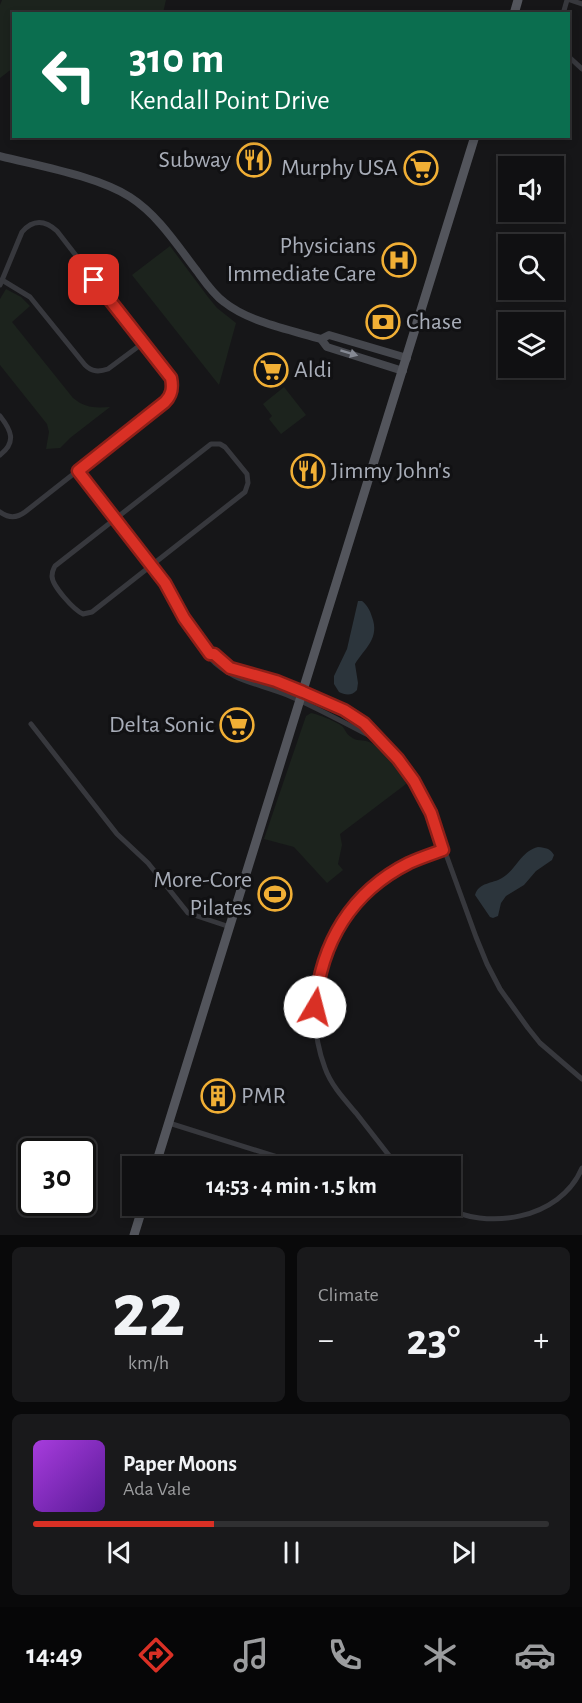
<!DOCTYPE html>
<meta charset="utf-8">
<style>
body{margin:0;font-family:"Alegreya Sans",sans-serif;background:#19191b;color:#f1f3f6;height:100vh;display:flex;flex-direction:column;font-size:22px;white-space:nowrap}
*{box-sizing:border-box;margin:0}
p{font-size:20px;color:#9c9d9f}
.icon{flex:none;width:33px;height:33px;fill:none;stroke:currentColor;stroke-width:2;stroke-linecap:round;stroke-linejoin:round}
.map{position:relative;height:1235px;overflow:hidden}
.side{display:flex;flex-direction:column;gap:12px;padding:12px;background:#09090a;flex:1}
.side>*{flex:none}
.top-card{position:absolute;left:12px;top:12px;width:558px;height:126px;border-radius:0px;box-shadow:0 3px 9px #0003,0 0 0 2px #303032;background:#0b6e4f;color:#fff;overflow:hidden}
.buttons{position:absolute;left:498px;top:156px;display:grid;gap:12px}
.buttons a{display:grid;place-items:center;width:66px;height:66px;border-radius:0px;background:#101012;box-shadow:0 3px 9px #0003,0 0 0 2px #303032;font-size:30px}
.speed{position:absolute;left:18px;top:1138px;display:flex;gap:12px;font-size:30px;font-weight:700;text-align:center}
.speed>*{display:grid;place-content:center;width:78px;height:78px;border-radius:50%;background:#101012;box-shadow:0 3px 9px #0003,0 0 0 2px #303032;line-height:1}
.speed .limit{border:3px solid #111;border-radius:9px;background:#fff;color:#111}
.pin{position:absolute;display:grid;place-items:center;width:51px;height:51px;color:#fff;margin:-26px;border-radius:12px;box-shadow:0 3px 9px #0006}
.me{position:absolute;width:66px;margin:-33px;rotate:8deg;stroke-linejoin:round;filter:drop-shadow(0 0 4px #0008)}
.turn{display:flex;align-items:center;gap:21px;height:126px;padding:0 18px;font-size:27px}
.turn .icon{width:78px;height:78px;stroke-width:2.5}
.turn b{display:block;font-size:42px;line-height:51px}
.big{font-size:45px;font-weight:600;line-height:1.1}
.side .tile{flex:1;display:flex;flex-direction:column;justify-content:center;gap:9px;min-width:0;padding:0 21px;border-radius:9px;background:#19191b}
.side .dial{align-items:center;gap:0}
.dial b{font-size:78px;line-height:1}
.song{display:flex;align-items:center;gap:18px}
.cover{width:72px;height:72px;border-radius:9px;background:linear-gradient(135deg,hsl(280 70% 55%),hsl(270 70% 35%))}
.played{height:6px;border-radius:3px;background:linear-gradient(90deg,#d93025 35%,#303032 35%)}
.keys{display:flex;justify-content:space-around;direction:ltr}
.heat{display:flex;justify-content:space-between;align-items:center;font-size:33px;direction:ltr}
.side .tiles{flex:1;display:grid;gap:12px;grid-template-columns:1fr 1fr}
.tile:last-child{grid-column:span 2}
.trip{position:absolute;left:122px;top:1156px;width:339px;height:60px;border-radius:0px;background:#101012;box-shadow:0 3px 9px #0003,0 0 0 2px #303032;font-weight:600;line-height:60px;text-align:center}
.dock{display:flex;height:96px;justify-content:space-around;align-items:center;background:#060607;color:#9c9d9f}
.dock .icon{width:42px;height:42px}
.dock .selected{color:#d93025}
.dock b{font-size:27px;color:#f1f3f6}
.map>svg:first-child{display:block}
.green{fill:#1c231d}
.water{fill:#2c353c}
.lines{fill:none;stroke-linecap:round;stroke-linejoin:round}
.street{stroke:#37383d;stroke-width:5}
.secondary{stroke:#45474d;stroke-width:8}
.primary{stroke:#53555c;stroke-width:9}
.oneway{fill:#858993}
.route-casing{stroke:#8d1f18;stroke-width:15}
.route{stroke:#d93025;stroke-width:10}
.labels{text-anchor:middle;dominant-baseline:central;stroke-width:6;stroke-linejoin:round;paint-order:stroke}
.poi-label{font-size:24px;fill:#a8adb8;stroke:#111113;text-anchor:end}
</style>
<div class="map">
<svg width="582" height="1235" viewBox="0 0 582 1235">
<rect width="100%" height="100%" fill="#161618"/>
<g class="green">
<path d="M2,0H166L163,13L14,14L13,68L0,78V5Z"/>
<path d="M170,246L208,297L217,308L236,323L219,385L132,275Z"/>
<path d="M6,289L21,297L30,306L12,322L73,398C85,408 95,408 110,407L70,438L60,448L46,449L49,432L47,424L0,365V299Z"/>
<path d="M284,387L306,415L281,434L269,419L272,416L263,404Z"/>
<path d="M311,713C318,714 337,722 342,726C345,729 346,734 351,737C357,742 363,739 369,742C381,747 404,771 406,784L340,834L342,845L338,864L343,870L327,883L294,847L264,839L306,716Z"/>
</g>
<g class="water">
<path d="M358,601H362C367,605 370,610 372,617C380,638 365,648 355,664L358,683L357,690C352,696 345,695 339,692L334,684V676L347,649Z"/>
<path d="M538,847C546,848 550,848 554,855L552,860L536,871L524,885L506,896L501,903L498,916L493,918L490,917L475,895C479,882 492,884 502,878C516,870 521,851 538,847Z"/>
</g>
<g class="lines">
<g class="street">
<path d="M570,0L582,4"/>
<path d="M563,14L567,0"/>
<path d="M568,56L582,69"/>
<path d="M2,280L30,297L85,365C92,372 99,372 108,369L143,343"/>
<path d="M0,285L22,232C33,219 45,220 57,231L167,373C174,383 173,393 165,402L25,512C17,518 8,518 0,512"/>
<path d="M0,416C11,430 17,442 0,455"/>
<path d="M211,444H220L225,447L247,474L248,483L245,492L92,612L83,614C74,610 52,586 52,576C52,571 53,570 55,566Z"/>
<path d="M78,471L165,583L184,618L210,654L209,657C232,682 258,683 287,695C318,708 348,725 378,740"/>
<path d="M210,654H214L230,668L276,681L344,709L364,722L398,759L414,781L431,813L476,937L487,964L500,989L528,1028L540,1043L582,1079"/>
<path d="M31,724L117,834L148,863L188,913L230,927"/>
<path d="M169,1123L290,1161"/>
<path d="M398,1167C384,1149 370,1131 356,1113C344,1099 331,1085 325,1068C299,999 326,919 385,877C403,864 424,858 443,850"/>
<path d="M442,1206C486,1231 560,1220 582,1168"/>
</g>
<g class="secondary">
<path d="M0,156C39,166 97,176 130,197C158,215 177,245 197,271C205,282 213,294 224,302C249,322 290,330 321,339L327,347L403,371"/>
<path d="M321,339L329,335L407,358"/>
</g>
<g class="primary">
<path d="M514,14L518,0"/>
<path d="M155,1167L475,136"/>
<path d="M134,1235L143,1206"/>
</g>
</g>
<defs><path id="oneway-solid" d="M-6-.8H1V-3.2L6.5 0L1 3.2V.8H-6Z" transform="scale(1.5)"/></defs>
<use class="oneway" href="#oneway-solid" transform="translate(349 353) rotate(17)"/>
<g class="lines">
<g class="route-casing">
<path id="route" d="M94,280L171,378C173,388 172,395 165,402L78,471L165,583L184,618L210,654H214L230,668L276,681L303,692L344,710L364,723L398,759L414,781L431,813L443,850C432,854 420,858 409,863C351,892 321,943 315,1007"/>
</g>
<use href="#route" class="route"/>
</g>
<defs>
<g id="restaurant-ring" transform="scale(1.725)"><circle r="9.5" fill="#111113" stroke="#f1af35" stroke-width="1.5"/><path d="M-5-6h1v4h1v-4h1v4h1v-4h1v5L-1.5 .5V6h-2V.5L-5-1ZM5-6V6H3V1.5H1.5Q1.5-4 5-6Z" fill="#f1af35"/></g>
<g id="supermarket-ring" transform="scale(1.725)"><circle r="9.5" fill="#111113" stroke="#f1af35" stroke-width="1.5"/><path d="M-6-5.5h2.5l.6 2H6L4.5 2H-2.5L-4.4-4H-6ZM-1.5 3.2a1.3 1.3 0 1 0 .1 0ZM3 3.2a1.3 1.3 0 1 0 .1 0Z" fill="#f1af35"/></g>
<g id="hospital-ring" transform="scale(1.725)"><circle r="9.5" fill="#111113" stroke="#f1af35" stroke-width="1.5"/><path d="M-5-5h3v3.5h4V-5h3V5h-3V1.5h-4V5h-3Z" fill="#f1af35"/></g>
<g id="bank-ring" transform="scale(1.725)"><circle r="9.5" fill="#111113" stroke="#f1af35" stroke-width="1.5"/><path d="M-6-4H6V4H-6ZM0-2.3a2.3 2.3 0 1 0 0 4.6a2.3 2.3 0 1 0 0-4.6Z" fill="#f1af35"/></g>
<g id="stadium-ring" transform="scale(1.725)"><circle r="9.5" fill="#111113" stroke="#f1af35" stroke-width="1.5"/><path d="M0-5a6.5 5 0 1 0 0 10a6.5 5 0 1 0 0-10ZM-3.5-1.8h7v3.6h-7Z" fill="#f1af35"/></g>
<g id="building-ring" transform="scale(1.725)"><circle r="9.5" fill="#111113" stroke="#f1af35" stroke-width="1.5"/><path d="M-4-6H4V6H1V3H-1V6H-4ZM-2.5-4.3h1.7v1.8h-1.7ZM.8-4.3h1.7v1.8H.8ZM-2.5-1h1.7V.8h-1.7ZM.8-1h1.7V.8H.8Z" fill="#f1af35"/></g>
</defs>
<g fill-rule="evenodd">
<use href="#restaurant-ring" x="254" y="160"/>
<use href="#supermarket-ring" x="421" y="168"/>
<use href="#hospital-ring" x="399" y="260"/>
<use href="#bank-ring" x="383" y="322"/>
<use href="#supermarket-ring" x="271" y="370"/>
<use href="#restaurant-ring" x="308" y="471"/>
<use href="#supermarket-ring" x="237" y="725"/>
<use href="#stadium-ring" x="275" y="894"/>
<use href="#building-ring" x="218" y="1096"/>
</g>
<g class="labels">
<g class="poi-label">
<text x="231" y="160">Subway</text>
<text x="398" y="168">Murphy USA</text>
<text x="376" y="246">Physicians<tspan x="376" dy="28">Immediate Care</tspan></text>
<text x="406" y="322" text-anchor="start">Chase</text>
<text x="294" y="370" text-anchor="start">Aldi</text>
<text x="331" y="471" text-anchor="start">Jimmy John's</text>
<text x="214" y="725">Delta Sonic</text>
<text x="252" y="880">More-Core<tspan x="252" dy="28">Pilates</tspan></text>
<text x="241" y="1096" text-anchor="start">PMR</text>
</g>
</g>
</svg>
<div class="buttons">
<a><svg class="icon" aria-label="sound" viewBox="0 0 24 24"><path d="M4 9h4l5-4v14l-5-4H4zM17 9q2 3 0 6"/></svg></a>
<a><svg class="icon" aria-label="search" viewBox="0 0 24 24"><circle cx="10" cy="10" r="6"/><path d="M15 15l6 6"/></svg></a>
<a><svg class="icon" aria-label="layers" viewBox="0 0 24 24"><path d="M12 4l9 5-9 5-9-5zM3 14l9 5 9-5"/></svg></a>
</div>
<div class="speed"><div class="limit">30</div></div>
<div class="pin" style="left:94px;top:280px;background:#d93025"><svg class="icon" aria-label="arrive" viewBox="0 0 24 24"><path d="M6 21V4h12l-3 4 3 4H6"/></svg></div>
<svg class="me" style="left:315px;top:1007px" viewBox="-20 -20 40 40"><circle r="19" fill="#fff"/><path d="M0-13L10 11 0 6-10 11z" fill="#d93025"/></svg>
<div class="trip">14:53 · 4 min · 1.5 km</div>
<div class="top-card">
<div class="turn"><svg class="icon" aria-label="left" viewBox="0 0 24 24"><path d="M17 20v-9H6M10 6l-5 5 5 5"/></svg><div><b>310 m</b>Kendall Point Drive</div></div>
</div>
</div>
<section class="side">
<div class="tiles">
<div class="tile dial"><b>22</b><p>km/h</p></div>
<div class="tile"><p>Climate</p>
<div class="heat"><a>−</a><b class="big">23°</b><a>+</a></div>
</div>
<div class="tile">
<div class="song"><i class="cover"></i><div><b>Paper Moons</b><p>Ada Vale</p></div></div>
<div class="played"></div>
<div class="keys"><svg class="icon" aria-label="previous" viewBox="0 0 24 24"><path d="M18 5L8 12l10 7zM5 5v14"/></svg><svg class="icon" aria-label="pause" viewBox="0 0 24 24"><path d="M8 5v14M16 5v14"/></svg><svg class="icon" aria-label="next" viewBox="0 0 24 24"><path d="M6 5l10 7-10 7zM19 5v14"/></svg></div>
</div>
</div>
</section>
<nav class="dock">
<b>14:49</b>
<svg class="icon selected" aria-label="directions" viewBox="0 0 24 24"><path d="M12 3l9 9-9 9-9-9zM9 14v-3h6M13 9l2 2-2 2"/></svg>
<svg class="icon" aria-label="music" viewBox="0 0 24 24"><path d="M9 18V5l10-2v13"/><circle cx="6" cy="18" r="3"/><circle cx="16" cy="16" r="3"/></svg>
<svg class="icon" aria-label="phone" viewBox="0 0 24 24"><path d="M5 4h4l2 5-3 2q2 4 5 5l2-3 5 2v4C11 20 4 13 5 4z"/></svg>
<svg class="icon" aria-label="climate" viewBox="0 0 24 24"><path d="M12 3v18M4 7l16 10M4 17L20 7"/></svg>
<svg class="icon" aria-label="car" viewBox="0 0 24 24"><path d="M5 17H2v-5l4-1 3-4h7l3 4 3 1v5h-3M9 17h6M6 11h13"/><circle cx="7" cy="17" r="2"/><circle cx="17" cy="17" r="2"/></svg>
</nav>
